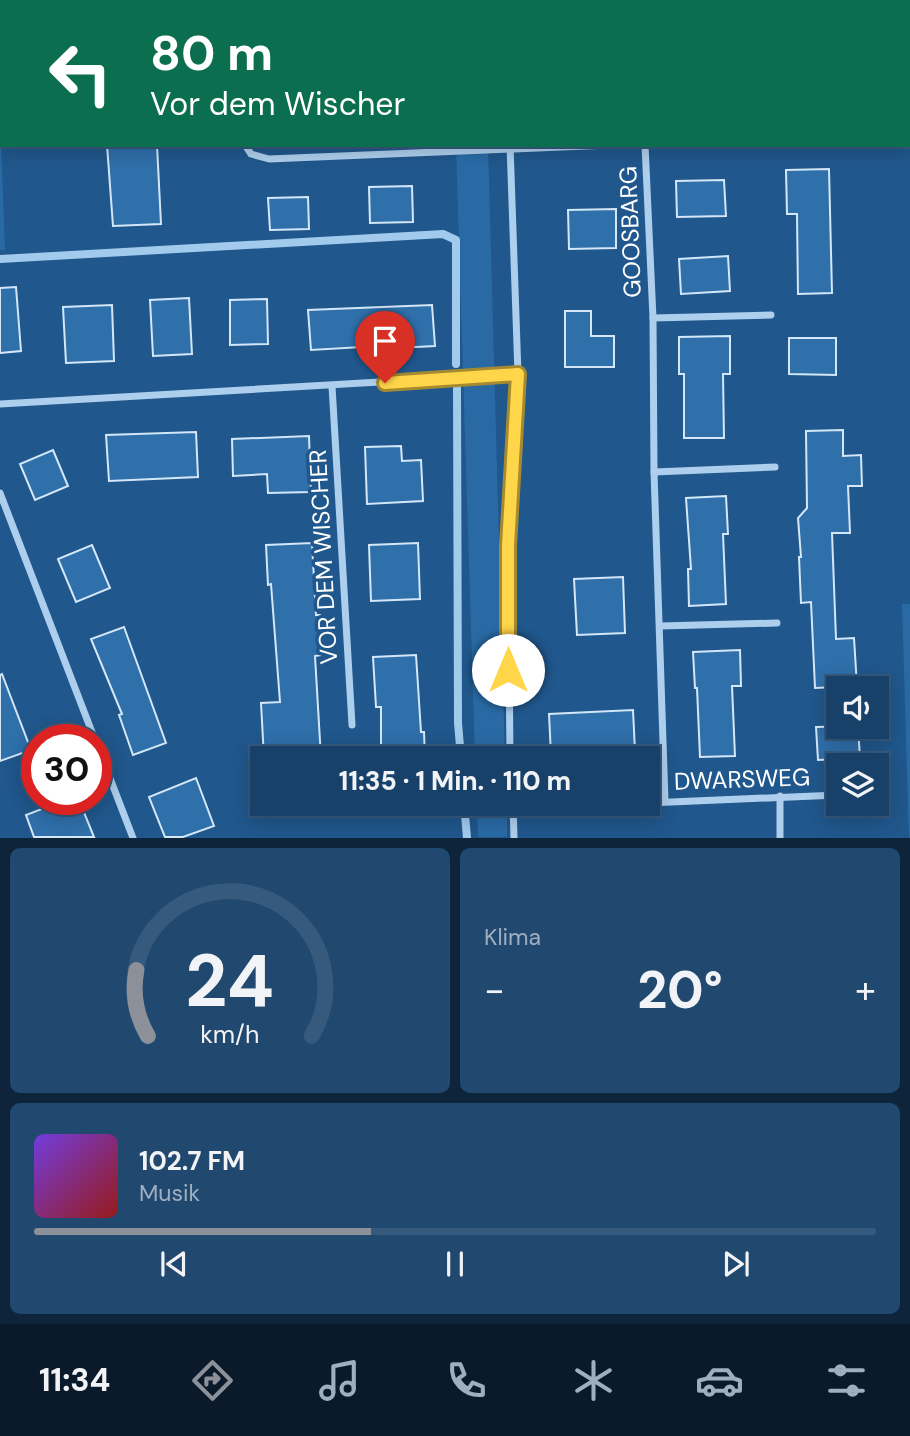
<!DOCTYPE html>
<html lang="de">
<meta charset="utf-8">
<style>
body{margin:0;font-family:"DM Sans",sans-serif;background:#21486f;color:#f1f3f6;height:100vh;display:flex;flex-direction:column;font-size:26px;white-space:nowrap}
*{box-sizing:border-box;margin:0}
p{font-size:23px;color:#9fafc0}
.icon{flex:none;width:38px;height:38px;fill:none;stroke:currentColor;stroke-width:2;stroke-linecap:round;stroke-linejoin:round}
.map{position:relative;height:838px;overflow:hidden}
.panel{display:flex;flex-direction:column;gap:10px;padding:10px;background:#0d243a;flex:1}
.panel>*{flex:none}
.banner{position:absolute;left:0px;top:0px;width:910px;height:147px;box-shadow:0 4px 18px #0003,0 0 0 2px #365a7d;background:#0b6e4f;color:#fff;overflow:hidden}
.buttons{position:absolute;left:826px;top:676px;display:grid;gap:14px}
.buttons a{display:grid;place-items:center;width:63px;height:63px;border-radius:0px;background:#184169;box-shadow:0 4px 18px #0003,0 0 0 2px #365a7d;font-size:35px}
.speed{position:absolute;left:21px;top:724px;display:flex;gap:14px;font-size:35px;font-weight:700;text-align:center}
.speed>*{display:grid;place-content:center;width:91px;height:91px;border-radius:50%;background:#184169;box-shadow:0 4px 18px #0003,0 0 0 2px #365a7d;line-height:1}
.speed .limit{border:10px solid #d22;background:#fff;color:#111}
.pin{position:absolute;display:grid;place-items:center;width:60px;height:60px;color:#fff;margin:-72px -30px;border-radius:50% 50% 50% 0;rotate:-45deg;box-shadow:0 0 7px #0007}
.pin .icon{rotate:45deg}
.me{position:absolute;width:77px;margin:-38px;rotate:0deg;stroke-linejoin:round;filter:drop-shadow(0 0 5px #0008)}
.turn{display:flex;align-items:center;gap:24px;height:147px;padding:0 35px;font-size:32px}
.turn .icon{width:91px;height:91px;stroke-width:2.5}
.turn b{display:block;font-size:49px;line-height:60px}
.big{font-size:52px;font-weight:800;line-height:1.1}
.panel .card{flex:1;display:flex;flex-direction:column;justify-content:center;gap:10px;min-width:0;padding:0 24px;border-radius:10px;background:#21486f}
.panel .dial{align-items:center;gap:0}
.dial svg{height:182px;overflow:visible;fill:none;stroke:#365a7d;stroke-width:7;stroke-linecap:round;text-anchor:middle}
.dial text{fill:#f1f3f6;stroke:none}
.song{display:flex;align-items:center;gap:21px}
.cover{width:84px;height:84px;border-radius:10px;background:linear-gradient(135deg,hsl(260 70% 55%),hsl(0 70% 35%))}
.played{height:7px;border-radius:4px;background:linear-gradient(90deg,#8c9099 40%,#365a7d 40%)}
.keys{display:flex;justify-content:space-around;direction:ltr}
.heat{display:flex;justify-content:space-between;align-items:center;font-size:38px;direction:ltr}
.panel .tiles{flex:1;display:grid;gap:10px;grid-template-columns:1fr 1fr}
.card:last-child{grid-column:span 2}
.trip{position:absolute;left:250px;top:746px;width:410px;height:70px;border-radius:0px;background:#184169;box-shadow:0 4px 18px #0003,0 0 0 2px #365a7d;font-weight:800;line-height:70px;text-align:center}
.tabs{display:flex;height:112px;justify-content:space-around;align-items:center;background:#0a1a2a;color:#9fafc0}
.tabs .icon{width:49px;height:49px}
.tabs .on{color:#8c9099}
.tabs b{font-size:32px;color:#f1f3f6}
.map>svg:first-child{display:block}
.green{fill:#296aa5}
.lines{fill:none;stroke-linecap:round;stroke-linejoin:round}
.stream{stroke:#a1caed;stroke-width:8}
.building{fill:#2f6faa;stroke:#d3e7f9;stroke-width:2}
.street{stroke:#adceec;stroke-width:7}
.route-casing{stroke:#a68a30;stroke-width:18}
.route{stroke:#ffd54a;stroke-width:12}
.labels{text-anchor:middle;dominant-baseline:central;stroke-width:7;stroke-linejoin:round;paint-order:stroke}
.street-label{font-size:24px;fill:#fff;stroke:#20578c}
</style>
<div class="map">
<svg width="910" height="838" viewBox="0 0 910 838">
<rect width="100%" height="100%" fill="#20578c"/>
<g class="green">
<path d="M0,117L5,250H0Z"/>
<path d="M456,145H488L505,758H475Z"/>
<path d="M902,604H910V838L909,837Z"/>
<path d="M477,803H507V837H478Z"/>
</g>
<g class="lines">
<g class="stream">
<path d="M0,259L443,234L456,240V364"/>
<path d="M457,387L458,723L461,758"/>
<path d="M464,803L467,838"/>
</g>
</g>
<g class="building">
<path d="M107,145H157L161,224L113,226Z"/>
<path d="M829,169L832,293L798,294L797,214H787L786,170Z"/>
<path d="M724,180L726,216L677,217L676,181Z"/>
<path d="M412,186L413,222L370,223L369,187Z"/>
<path d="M308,197L309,229L270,230L268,198Z"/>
<path d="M616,209V248L569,249L568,210Z"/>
<path d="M728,256L730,291L681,294L679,259Z"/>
<path d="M16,287L21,351L0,353V288Z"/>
<path d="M189,298L192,354L153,356L150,300Z"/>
<path d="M267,299L268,344L230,345V300Z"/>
<path d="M112,305L114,361L66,363L63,307Z"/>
<path d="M432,305L435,346L396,348V345L311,350L308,310Z"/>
<path d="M565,311H591V336H614V367H565Z"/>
<path d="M730,336V374H723L724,438H684V374H679V337Z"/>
<path d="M789,338H836V375L789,374Z"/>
<path d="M843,430V456L861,455L862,486H848L850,533H832L836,639L854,638L857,686L815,688L811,602L801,603L799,557H801L798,518L807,508L806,431Z"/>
<path d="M196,432L198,477L109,481L106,435Z"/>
<path d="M309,436L311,492L268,493L267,474L233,476L232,439Z"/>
<path d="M401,446L402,461L421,460L423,501L367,504L365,447Z"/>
<path d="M53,450L68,486L35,500L20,464Z"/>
<path d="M726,496L728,534H723L726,604L689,606L688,569H691L686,498Z"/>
<path d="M312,543L316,615H320L322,655L315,656L321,758H264L261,703L280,702L271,584L268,585L266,545Z"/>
<path d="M418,543L420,599L371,601L369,545Z"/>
<path d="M92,545L110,588L76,602L58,559Z"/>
<path d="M623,577L625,633L577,635L574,579Z"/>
<path d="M124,627L166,743L133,755L119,715L122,714L91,639Z"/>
<path d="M740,650L741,686H732L735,756L700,757L697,688H695L693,652Z"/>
<path d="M416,655L421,732H424L425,758H381V707H376L373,657Z"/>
<path d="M2,674L31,750L0,761V675Z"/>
<path d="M633,710L635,751L551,755L549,714Z"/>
<path d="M858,726L860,758L818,760L816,727Z"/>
<path d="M196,778L214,826L183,837H165L149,797Z"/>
<path d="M65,800H79L94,837H34L26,815Z"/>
</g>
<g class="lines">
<g class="street">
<path d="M233,0V2"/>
<path d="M505,0V2"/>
<path d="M745,0L746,2"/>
<path d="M908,131H910"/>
<path d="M245,145L251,154L269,159L610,145"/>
<path d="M645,145L653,318L654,472L665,801"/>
<path d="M653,318L771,315"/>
<path d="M332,386L352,725"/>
<path d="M0,404L518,374"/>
<path d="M654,472L775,467"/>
<path d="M0,493L95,740"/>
<path d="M660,626L777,623"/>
<path d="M96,742L133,838"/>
<path d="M510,758L508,546L518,374L510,145"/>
<path d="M780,796V838"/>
<path d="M513,803L514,838"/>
<path d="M648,803L838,795"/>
<path d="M513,812L637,803"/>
</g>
</g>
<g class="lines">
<g class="route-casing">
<path id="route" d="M385,383L518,374L508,546V670"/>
</g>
<use href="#route" class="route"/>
</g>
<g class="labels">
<g class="street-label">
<text transform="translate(630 232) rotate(-92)">GOOSBARG</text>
<text transform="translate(323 557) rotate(-93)">VOR DEM WISCHER</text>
<text transform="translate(742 779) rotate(-2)">DWARSWEG</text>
</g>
</g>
</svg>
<div class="buttons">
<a><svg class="icon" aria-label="sound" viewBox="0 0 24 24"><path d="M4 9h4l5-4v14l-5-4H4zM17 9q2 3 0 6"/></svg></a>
<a><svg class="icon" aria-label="layers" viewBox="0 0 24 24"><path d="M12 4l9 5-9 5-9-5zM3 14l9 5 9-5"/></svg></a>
</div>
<div class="speed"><div class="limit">30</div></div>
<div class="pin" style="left:385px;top:383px;background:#d93025"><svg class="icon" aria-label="arrive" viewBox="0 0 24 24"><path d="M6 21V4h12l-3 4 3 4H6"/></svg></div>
<svg class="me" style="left:508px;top:670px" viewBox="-20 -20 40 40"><circle r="19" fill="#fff"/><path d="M0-13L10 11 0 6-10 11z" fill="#ffd54a"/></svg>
<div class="trip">11:35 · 1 Min. · 110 m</div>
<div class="banner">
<div class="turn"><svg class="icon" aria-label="left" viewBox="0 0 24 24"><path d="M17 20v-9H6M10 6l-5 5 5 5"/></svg><div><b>80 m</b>Vor dem Wischer</div></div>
</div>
</div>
<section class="panel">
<div class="tiles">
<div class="card dial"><svg viewBox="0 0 100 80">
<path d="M14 69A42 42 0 1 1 86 69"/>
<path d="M14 69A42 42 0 0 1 9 40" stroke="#8c9099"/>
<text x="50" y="56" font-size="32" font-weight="700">24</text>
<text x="50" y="72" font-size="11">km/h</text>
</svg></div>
<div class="card"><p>Klima</p>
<div class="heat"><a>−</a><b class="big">20°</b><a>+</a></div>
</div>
<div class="card">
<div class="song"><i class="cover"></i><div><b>102.7 FM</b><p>Musik</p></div></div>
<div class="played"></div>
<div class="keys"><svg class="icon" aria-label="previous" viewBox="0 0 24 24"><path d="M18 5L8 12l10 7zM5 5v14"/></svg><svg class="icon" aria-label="pause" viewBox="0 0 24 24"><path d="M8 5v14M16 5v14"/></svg><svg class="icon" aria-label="next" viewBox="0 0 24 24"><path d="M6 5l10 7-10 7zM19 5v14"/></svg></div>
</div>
</div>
</section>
<nav class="tabs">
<b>11:34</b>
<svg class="icon on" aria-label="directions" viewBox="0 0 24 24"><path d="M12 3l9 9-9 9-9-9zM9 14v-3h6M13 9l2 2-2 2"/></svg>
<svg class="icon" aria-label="music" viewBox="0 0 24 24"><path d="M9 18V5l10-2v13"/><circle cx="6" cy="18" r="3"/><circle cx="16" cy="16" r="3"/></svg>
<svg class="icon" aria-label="phone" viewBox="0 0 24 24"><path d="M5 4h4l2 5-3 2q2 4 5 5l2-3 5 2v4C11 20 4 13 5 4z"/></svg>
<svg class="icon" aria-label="climate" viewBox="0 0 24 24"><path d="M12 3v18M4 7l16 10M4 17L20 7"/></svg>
<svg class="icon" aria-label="car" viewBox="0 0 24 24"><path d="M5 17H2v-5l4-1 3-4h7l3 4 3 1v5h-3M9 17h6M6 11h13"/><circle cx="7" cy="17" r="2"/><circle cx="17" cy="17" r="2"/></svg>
<svg class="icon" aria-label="filters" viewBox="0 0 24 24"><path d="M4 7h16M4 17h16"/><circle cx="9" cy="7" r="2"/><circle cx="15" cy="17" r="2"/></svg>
</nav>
